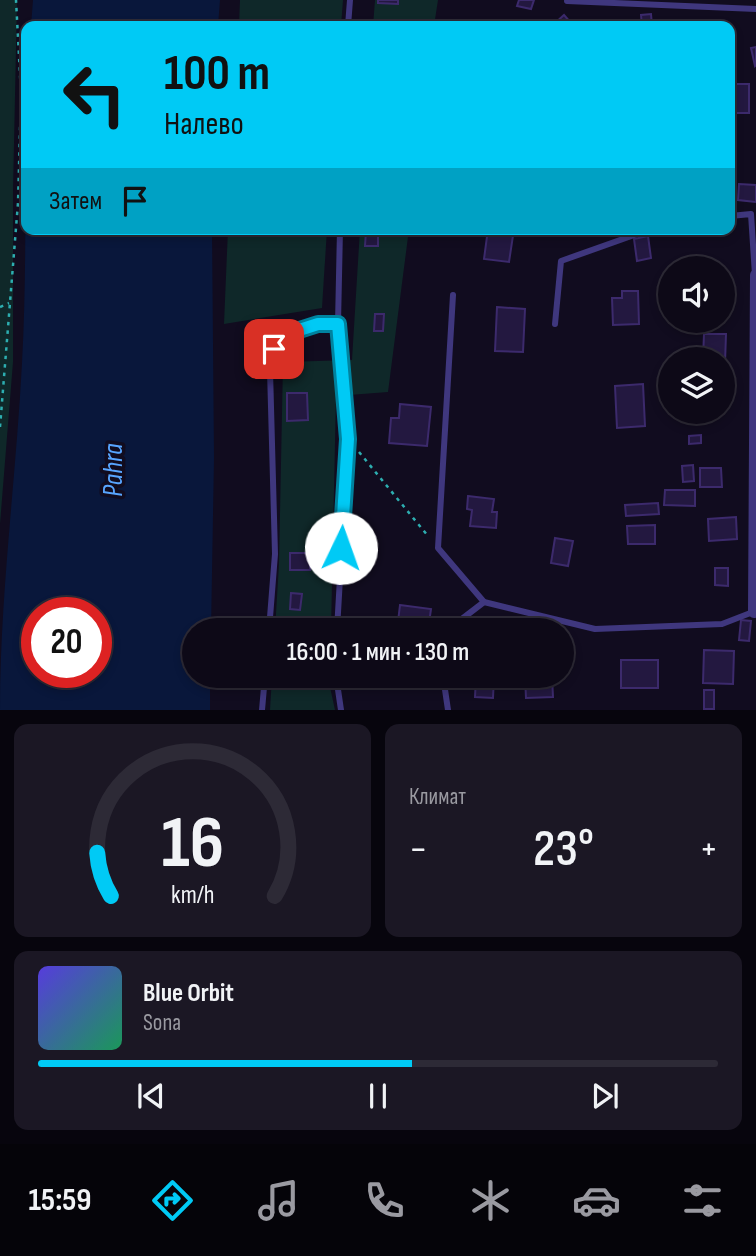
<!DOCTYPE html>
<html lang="ru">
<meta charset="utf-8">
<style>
body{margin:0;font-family:"Sofia Sans Condensed",sans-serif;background:#1b1724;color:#f1f3f6;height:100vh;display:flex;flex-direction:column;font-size:26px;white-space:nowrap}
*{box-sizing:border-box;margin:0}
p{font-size:23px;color:#9a9aa1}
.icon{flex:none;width:38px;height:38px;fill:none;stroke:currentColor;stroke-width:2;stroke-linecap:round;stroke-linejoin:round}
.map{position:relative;height:710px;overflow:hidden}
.side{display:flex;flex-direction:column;gap:14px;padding:14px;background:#07050d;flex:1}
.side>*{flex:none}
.top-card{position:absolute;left:21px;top:21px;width:714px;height:214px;border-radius:14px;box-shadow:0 4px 10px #0003,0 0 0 2px #2d2a36;background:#00caf5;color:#111;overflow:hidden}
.buttons{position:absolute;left:658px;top:256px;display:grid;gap:14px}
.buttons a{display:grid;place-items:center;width:77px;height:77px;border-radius:50%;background:#0d0917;box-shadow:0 4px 10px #0003,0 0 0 2px #2d2a36;font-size:35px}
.speed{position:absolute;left:21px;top:597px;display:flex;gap:14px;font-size:35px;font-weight:700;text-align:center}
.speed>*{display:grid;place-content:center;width:91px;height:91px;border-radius:50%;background:#0d0917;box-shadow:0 4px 10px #0003,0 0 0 2px #2d2a36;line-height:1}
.speed .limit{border:10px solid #d22;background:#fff;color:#111}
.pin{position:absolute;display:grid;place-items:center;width:60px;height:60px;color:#fff;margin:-30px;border-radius:14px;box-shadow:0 4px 10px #0006}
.me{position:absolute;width:77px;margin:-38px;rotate:3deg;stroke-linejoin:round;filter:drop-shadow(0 0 5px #0008)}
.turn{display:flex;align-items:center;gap:24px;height:147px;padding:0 28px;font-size:32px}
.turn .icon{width:91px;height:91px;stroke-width:2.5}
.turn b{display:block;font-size:49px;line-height:60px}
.then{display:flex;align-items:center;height:66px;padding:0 28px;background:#0003;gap:14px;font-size:26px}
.big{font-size:52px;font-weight:600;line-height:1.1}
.side .widget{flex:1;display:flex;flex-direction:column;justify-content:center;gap:10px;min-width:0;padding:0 24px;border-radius:14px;background:#1b1724}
.side .dial{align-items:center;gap:0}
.dial svg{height:182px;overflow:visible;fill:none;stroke:#2d2a36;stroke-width:7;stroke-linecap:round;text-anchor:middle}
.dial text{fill:#f1f3f6;stroke:none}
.song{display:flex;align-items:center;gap:21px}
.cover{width:84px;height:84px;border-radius:10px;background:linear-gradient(135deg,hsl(250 70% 55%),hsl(150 70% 35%))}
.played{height:7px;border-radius:4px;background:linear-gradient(90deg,#00caf5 55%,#2d2a36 55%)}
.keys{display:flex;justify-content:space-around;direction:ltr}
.heat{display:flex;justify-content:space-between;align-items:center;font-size:38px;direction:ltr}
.side .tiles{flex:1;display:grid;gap:14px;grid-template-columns:1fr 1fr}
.widget:last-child{grid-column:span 2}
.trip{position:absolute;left:182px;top:618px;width:392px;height:70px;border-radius:35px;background:#0d0917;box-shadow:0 4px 10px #0003,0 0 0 2px #2d2a36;font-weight:600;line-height:70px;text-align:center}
.menu{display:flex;height:112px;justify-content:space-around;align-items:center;background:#050409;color:#9a9aa1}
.menu .icon{width:49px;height:49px}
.menu .on{color:#00caf5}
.menu b{font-size:32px;color:#f1f3f6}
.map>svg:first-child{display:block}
.green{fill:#0f2829}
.water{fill:#09173b;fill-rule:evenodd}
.building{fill:#231840;stroke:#3c2a6c;stroke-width:2}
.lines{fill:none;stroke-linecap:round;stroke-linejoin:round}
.path{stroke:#2daeb0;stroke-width:2.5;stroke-dasharray:3.5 5;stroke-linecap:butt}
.service{stroke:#3f377e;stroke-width:6}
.minor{stroke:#3f377e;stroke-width:12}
.route-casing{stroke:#00839f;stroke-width:18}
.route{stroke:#00caf5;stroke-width:12}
.labels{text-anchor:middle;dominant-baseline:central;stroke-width:7;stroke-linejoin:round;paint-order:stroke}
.water-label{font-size:28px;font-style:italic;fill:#58a5ff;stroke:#110c1f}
</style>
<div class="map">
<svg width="756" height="710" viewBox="0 0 756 710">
<rect width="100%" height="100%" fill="#110c1f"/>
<g class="green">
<path d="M0,0H17L13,191V362L0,524Z"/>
<path d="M240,0H343L341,26H239Z"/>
<path d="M375,0H438L434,26H373Z"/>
<path d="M228,229H327L322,308L224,324Z"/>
<path d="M360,229H409L388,392L336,396L331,630H275L279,564L283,362L352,360Z"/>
<path d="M272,676H330V687L335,710H270Z"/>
</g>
<g class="water">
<path d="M33,0H220L218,26H31Z"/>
<path d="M26,149V229H212L214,458L211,630H194V676H210V710H0C0,594 16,479 22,363C26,292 25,221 26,149ZM37,612H96V672H37Z"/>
</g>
<g class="building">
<path d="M378,0H398V4L378,3Z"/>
<path d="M519,0H534L531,9L517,6Z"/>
<path d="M651,14L652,26H642L641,15Z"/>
<path d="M564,15L571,23L568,26H556L554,24Z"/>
<path d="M756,47V65L755,66L751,48Z"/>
<rect x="730" y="84" width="19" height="29"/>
<path d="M739,184L756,185V202L738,200Z"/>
<path d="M488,229H514L509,262L484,259Z"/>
<path d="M366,231L378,232V246H365Z"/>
<path d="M648,236L651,258L637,261L634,239Z"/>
<path d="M622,291H638L639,324L613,325L612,298H622Z"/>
<path d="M497,307L525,309L523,352L495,351Z"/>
<path d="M375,314H384L383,331H374Z"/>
<path d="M704,334H726L725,363H723V359H703Z"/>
<path d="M643,384L645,426L617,428L615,386Z"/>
<path d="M287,393H307L308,420L287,421Z"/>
<path d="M400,404L431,407L427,446L389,443L391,418H399Z"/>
<path d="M701,435V443L689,444V436Z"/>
<path d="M693,465L694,481L683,482L682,466Z"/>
<path d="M700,468H721L722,487H700Z"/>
<path d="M665,490H695V506L664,505Z"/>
<path d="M468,496L494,499L492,512H497L496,528L470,526L472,510L467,509Z"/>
<path d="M658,503L659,514L626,516L625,505Z"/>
<path d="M736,517L737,539L709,541L708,519Z"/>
<path d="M655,525V544H628L627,526Z"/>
<path d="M555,538L573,541L568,566L551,563Z"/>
<rect x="290" y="553" width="20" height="17"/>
<path d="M715,568H728V586L715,585Z"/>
<path d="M291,593L302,594L300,610L290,609Z"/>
<path d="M400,605L431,609L428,630H397Z"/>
<path d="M741,620L751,621L749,641L739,640Z"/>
<path d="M704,650L734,651L733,684L703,683Z"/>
<rect x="621" y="660" width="37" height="28"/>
<path d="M525,676H552L553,697L526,698Z"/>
<path d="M476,677H494L493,698L475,697Z"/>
<rect x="704" y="690" width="10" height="19"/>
</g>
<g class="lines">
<g class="path">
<path d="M0,307L9,303"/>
<path d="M0,427L18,203L21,94L16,0"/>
<path d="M359,452L428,536"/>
</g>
<g class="service">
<path d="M567,1L756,9"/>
<path d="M348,26L350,0"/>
<path d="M730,216L751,214L755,275"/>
<path d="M453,295L438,548L484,602"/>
<path d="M555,324L561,261L651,229"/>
<path d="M269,630L275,554L270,370C278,329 300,324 338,324L340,229"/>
<path d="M337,630L348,439L338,324"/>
<path d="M452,630L454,625L484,602L595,629L722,624L753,612"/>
<path d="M336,676L341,710"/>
<path d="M443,676L448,710"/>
<path d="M262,710L265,676"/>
</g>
<path class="minor" d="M754,612L756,275"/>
</g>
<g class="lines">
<g class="route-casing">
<path id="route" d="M274,349L287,334L318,324H338L348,439L341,548"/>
</g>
<use href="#route" class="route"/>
</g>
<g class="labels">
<g class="water-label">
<text transform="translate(113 470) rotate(-90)">Pahra</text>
</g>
</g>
</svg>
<div class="buttons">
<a><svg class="icon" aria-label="sound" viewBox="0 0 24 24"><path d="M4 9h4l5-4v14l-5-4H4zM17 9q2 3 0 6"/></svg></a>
<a><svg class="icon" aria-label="layers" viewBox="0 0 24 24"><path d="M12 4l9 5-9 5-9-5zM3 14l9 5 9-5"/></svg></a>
</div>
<div class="speed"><div class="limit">20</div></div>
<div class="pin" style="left:274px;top:349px;background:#d93025"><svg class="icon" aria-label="arrive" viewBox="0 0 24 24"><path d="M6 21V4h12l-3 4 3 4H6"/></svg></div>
<svg class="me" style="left:341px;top:548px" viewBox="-20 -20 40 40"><circle r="19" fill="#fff"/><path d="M0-13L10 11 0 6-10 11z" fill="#00caf5"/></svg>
<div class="trip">16:00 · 1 мин · 130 m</div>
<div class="top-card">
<div class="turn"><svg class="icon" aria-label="left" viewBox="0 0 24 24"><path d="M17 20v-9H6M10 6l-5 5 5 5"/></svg><div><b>100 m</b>Налево</div></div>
<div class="then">Затем<svg class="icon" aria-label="arrive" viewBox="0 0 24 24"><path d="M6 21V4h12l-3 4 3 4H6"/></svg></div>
</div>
</div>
<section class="side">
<div class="tiles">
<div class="widget dial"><svg viewBox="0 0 100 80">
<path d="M14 69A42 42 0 1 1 86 69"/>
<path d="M14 69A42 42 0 0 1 8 50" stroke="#00caf5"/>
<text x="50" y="56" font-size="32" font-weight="700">16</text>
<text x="50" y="72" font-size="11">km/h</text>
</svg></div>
<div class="widget"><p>Климат</p>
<div class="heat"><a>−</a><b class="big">23°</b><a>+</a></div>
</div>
<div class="widget">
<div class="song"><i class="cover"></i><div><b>Blue Orbit</b><p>Sona</p></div></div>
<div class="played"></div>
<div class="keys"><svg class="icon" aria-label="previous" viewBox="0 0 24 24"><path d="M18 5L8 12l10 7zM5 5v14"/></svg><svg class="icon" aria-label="pause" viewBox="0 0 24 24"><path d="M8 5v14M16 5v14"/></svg><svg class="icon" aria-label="next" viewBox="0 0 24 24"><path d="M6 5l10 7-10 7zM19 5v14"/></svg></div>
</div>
</div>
</section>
<nav class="menu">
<b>15:59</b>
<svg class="icon on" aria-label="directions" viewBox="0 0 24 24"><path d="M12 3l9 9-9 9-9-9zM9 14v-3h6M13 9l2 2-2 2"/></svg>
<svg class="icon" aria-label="music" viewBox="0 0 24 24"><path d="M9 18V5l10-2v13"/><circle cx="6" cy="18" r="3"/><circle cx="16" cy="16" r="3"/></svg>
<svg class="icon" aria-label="phone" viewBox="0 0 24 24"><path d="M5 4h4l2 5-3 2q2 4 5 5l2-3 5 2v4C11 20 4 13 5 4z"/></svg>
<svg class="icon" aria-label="climate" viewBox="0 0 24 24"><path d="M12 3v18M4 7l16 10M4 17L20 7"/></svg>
<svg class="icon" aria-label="car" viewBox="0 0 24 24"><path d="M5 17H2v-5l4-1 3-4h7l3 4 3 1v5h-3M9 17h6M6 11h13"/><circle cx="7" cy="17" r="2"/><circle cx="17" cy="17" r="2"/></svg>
<svg class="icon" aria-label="filters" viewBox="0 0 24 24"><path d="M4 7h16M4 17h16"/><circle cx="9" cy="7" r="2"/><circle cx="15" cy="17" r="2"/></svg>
</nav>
